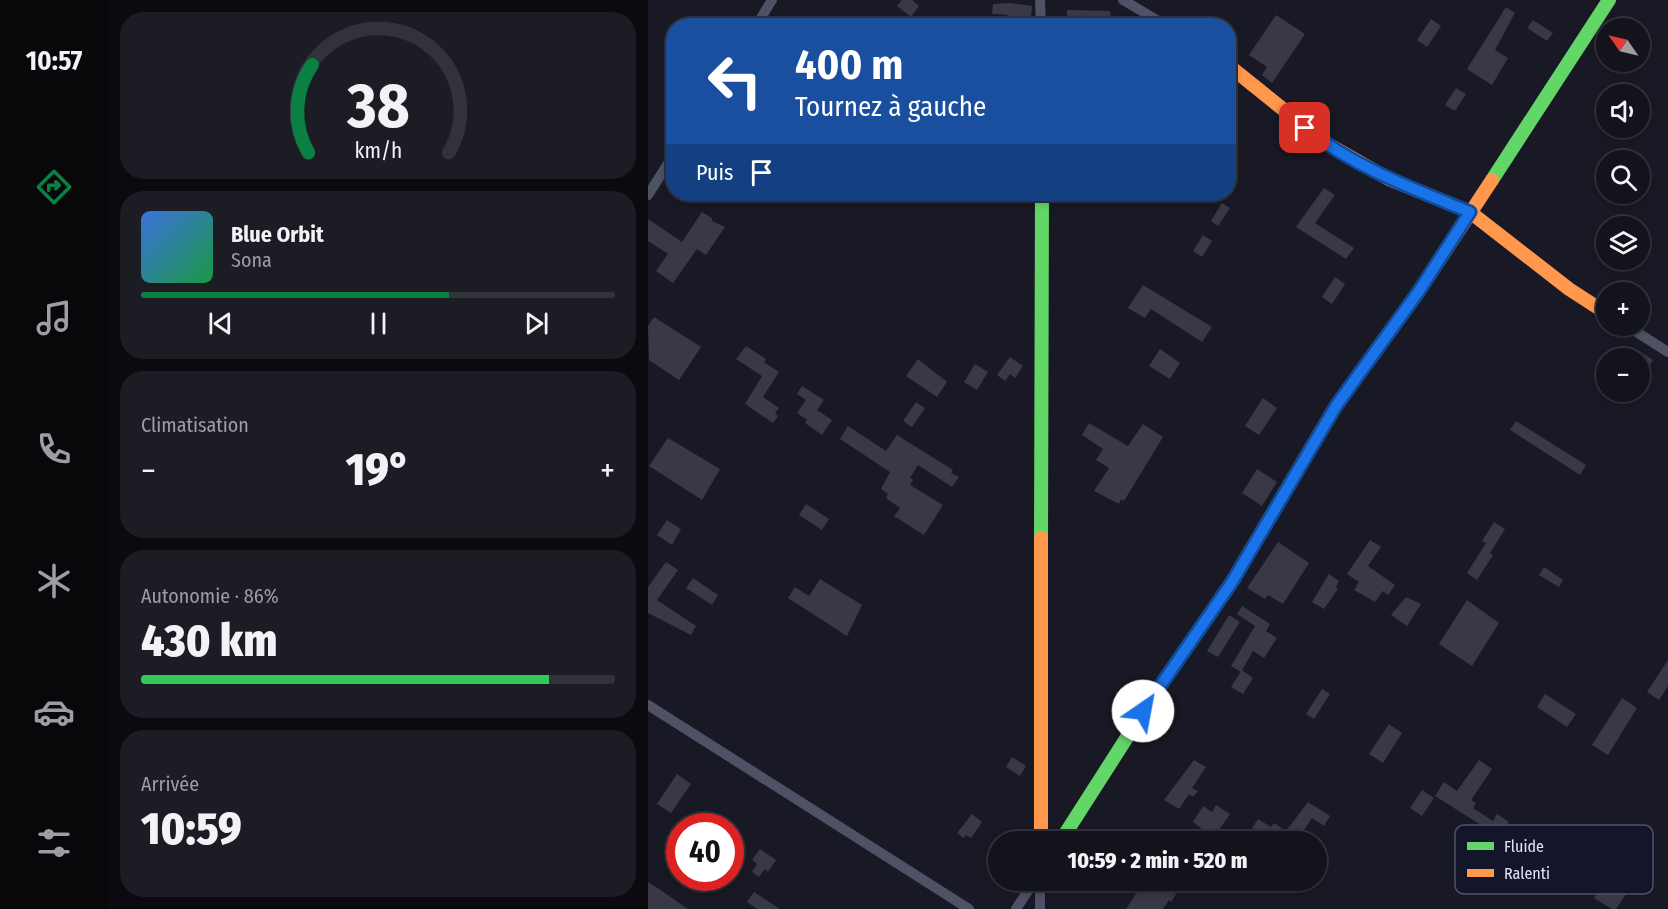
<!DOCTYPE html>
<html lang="fr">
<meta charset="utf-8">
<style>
body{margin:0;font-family:"Fira Sans Condensed",sans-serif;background:#1c1c25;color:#f1f3f6;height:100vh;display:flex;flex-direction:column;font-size:22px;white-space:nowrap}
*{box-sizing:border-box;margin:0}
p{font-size:20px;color:#9d9ea3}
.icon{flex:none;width:33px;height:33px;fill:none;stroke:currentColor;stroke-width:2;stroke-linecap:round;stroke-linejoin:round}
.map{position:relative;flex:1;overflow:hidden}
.details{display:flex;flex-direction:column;gap:12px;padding:12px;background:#0a0a0f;width:540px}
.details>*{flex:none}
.hud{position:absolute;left:18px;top:18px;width:570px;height:183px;border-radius:24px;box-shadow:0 3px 9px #0003,0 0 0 2px #32323b;background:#1a4fa0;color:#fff;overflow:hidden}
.needle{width:39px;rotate:304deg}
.buttons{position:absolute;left:948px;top:18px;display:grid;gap:12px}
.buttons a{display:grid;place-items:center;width:54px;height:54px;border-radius:50%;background:#13131c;box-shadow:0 3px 9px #0003,0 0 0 2px #32323b;font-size:30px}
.speed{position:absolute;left:18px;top:813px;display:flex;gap:12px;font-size:30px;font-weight:700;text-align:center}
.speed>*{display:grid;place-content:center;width:78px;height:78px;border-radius:50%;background:#13131c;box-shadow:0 3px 9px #0003,0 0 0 2px #32323b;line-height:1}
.speed .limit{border:9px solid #d22;background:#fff;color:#111}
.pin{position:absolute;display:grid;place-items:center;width:51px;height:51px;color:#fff;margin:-26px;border-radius:12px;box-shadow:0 3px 9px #0006}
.me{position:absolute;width:66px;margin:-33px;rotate:33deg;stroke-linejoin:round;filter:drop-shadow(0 0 4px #0008)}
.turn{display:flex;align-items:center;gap:21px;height:126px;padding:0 30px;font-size:27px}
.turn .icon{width:78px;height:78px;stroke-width:2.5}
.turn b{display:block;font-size:42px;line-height:51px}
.then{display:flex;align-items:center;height:57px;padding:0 30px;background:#0003;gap:12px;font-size:22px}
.big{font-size:45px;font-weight:800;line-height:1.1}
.details .tile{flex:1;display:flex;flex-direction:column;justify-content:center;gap:9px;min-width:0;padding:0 21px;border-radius:24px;background:#1c1c25}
.details .dial{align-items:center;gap:0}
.dial svg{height:156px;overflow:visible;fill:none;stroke:#32323b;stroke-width:7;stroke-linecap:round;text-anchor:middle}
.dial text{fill:#f1f3f6;stroke:none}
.song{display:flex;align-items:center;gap:18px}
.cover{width:72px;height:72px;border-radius:9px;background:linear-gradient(135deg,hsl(220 70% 55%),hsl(140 70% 35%))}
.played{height:6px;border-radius:3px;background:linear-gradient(90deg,#0b8043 65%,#32323b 65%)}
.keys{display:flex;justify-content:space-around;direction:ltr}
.heat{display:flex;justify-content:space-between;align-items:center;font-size:33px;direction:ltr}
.charge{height:9px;border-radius:4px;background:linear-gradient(90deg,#34c759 86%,#32323b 0)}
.trip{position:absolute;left:340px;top:831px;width:339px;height:60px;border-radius:30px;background:#13131c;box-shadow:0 3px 9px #0003,0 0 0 2px #32323b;font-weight:800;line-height:60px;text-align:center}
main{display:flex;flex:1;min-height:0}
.menu{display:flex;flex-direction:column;width:108px;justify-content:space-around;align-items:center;background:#08080b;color:#9d9ea3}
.menu .icon{width:42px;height:42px}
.menu .on{color:#0b8043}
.menu b{font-size:27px;color:#f1f3f6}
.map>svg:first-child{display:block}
.building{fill:#383846}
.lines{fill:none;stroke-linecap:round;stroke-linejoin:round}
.street{stroke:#4f5264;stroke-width:10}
.fast{stroke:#63d668;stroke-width:14}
.slow{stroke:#ff974d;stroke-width:14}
.route-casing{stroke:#114b97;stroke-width:15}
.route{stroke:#1a73e8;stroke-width:10}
.key{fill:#14152a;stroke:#515269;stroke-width:1.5}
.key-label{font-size:16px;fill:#e0e2fc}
</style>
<main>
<nav class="menu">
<b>10:57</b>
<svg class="icon on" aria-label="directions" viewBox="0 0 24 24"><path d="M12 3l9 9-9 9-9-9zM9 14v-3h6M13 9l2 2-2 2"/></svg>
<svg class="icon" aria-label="music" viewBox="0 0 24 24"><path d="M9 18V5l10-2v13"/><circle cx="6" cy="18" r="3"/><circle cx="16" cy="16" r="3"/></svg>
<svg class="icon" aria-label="phone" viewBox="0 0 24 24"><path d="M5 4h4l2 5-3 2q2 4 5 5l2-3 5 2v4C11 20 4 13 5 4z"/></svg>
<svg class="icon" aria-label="climate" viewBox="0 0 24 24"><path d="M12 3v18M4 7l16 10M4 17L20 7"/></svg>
<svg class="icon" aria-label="car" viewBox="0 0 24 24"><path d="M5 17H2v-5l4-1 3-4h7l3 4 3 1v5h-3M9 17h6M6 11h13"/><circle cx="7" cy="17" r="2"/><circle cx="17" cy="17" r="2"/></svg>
<svg class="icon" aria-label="filters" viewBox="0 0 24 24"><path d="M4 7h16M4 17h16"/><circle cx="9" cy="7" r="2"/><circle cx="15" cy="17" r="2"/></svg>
</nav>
<section class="details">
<div class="tile dial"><svg viewBox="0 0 100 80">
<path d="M14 69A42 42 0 1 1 86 69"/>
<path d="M14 69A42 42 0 0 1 16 24" stroke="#0b8043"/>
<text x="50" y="56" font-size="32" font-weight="700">38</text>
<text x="50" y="72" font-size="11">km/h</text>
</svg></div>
<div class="tile">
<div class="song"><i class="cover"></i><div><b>Blue Orbit</b><p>Sona</p></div></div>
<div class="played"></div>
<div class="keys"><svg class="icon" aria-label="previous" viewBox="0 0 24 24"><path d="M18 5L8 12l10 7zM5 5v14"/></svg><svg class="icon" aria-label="pause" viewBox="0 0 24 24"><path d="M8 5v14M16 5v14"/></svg><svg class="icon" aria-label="next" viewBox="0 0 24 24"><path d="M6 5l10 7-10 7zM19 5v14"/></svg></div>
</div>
<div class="tile"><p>Climatisation</p>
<div class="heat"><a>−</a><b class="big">19°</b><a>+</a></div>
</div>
<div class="tile"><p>Autonomie · 86%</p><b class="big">430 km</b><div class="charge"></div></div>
<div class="tile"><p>Arrivée</p><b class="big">10:59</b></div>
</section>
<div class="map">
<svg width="1020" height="909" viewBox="0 0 1020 909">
<rect width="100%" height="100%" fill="#191925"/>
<g class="building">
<path d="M254,0H264L271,6L263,17L249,6Z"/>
<path d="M362,3L384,6L383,18H358L360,15L344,14L345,4Z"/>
<path d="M858,7L867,13L847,50L860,58L844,85L819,69Z"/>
<path d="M419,10L462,11L464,26H425V23H419Z"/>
<path d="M628,15L657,34L624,83L614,75L619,67L601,55Z"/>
<path d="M783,19L793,26L779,47L769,40Z"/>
<path d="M885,20L905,33L899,41L879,28Z"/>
<path d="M808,88L818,94L807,111L797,105Z"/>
<path d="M676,188L687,195L667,223L706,248L698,259L648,227Z"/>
<path d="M574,203L582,208L570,226L563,221Z"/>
<path d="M54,212L64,218V221L77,227L58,255L49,249L25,283L8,271L20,254L0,241V219L34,242Z"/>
<path d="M555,235L564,241L554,257L545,251Z"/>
<path d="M687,277L697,284L684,304L674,297Z"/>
<path d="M495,285L564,327L554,342L503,309L497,318L480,308Z"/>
<path d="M6,317L53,347L31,380L1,360L0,326Z"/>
<path d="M98,346L118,359L116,362L131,372L115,397L131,408L127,413L130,416L125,423L97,404L114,376L88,359Z"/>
<path d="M512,349L532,363L522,379L501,366Z"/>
<path d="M988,349L1005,360L997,373L992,370V358H982Z"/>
<path d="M362,357L375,366L367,378L362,374L357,381L349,375Z"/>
<path d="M270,359L299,382L289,397L258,376Z"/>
<path d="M327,364L340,372L329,390L316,382Z"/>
<path d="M154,386L176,400L169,410L184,420L174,435L157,423L159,420L149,413L158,400L149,394Z"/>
<path d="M615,398L629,408L611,435L597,426Z"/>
<path d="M268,402L277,408L264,427L255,421Z"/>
<path d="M868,421L938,465L932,475L862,430Z"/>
<path d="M441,423L480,446L495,424L515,437L476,501L473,499L471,504L446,491L461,468L448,460L455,449L434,435Z"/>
<path d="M200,426L238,451L249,435L305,470L303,473L311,477L304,487L270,465L262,478L265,480L262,485L295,505L276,535L246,516L252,508L238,498L240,494L233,489L242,472L192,439Z"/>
<path d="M20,438L72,469L54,500L1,466Z"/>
<path d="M609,469L629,482L614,506L594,493Z"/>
<path d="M158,504L181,519L174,530L151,515Z"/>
<path d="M19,520L33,529L24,545L9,535Z"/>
<path d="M846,522L857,529L842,553L845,555L829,580L819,573L838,543L834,541Z"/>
<path d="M722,540L733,547L720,566L747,585L740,595L735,591L727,602L706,590L711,582L699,574Z"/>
<path d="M630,542L661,563L635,604L620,595L617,599L599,588Z"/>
<path d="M18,562L30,570L9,600L48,626L43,635L0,613V587Z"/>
<path d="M896,567L915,580L911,587L891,575Z"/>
<path d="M681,574L691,581L688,587L690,589L676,609L664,602Z"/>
<path d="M45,578L70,595L64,605L38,588Z"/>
<path d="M172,579L214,605L199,636L140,598L147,587L161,596Z"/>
<path d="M758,597L773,604L759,626L743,615Z"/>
<path d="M819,600L851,623L824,666L791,644Z"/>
<path d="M594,606L622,624L618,631L629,638L616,658L605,651L593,672L583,666L607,626L589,614Z"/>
<path d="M581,615L592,622L570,657L559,651Z"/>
<path d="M1020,660V686L1011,700L999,692Z"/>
<path d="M594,670L605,678L595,694L583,687Z"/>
<path d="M674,689L682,694L666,719L658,714Z"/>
<path d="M897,694L928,714L919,727L889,707Z"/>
<path d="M974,698L989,708L960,755L944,745Z"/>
<path d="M741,724L754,733L735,763L721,754Z"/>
<path d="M364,757L378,766L372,776L358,767Z"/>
<path d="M546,760L558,767L544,788L550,791L545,797L541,794L531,809L516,800Z"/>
<path d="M831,760L844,769L823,800L828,803L825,808L845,821L849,814L861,822L852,837L787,796L796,782L809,791Z"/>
<path d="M29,774L43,784L23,813L9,804Z"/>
<path d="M774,790L786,798L774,816L762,808Z"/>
<path d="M660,802L682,816L676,826L664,818L648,842H625L604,828L610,819L623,827L626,823L638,831Z"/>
<path d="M568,805L582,814L564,840L551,831L553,828L545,822L555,806L564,812Z"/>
<path d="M324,814L334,822L323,838L318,835L316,838L309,833Z"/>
<path d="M112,849L128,860L120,872L117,869L111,877L104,872L109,864L104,860Z"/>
<path d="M976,852L997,865L968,909H964L946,898Z"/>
<path d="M497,880H537L523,902L521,900L515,909H478Z"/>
<path d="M0,882L11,889L40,909H0Z"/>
<path d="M106,892L132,909H109L99,902Z"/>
</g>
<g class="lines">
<g class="street">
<path d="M392,0L393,26"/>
<path d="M475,0L519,26"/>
<path d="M108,26L124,0"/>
<path d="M0,195L26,154"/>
<path d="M979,326L1020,352"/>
<path d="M0,705L321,909"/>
<path d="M368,909L387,880"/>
<path d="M392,909V880"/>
</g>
<g class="fast">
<path d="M844,180L961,0"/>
<path d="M393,538L394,194"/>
<path d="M412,842L508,692L584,582L657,458"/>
</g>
<g class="slow">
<path d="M580,65L676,142L741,179L822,212L921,289L958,313"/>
<path d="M657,458L688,406L771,291L844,180"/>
<path d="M393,842V538"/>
</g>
</g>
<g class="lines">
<g class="route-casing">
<path id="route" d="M495,711L584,582L688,406L771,291L822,212C765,189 706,167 657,128"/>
</g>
<use href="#route" class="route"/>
</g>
<rect x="807" y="825" width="198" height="69" rx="9" class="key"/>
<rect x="819" y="842" width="27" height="8" fill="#63d668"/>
<rect x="819" y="869" width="27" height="8" fill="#ff974d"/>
<g class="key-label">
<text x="856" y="852">Fluide</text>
<text x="856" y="879">Ralenti</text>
</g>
</svg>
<div class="buttons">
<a><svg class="needle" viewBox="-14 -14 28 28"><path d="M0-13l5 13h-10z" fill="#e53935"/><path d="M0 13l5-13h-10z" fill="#9d9ea3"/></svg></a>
<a><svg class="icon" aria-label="sound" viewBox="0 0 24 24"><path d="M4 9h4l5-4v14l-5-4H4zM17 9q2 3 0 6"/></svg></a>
<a><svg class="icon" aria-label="search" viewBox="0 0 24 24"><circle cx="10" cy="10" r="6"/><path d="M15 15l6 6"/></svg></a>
<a><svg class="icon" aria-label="layers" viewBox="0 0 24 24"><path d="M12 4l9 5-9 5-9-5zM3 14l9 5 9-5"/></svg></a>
<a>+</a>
<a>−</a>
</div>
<div class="speed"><div class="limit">40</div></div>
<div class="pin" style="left:657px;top:128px;background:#d93025"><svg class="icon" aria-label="arrive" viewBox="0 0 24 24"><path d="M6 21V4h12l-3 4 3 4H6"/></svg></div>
<svg class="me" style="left:495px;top:711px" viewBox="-20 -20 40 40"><circle r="19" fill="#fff"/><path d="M0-13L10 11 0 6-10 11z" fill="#1a73e8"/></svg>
<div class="trip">10:59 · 2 min · 520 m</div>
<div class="hud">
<div class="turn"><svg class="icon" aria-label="left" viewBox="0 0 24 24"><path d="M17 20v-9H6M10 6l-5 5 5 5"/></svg><div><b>400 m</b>Tournez à gauche</div></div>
<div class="then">Puis<svg class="icon" aria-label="arrive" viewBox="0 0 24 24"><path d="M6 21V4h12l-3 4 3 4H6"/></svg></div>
</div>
</div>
</main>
